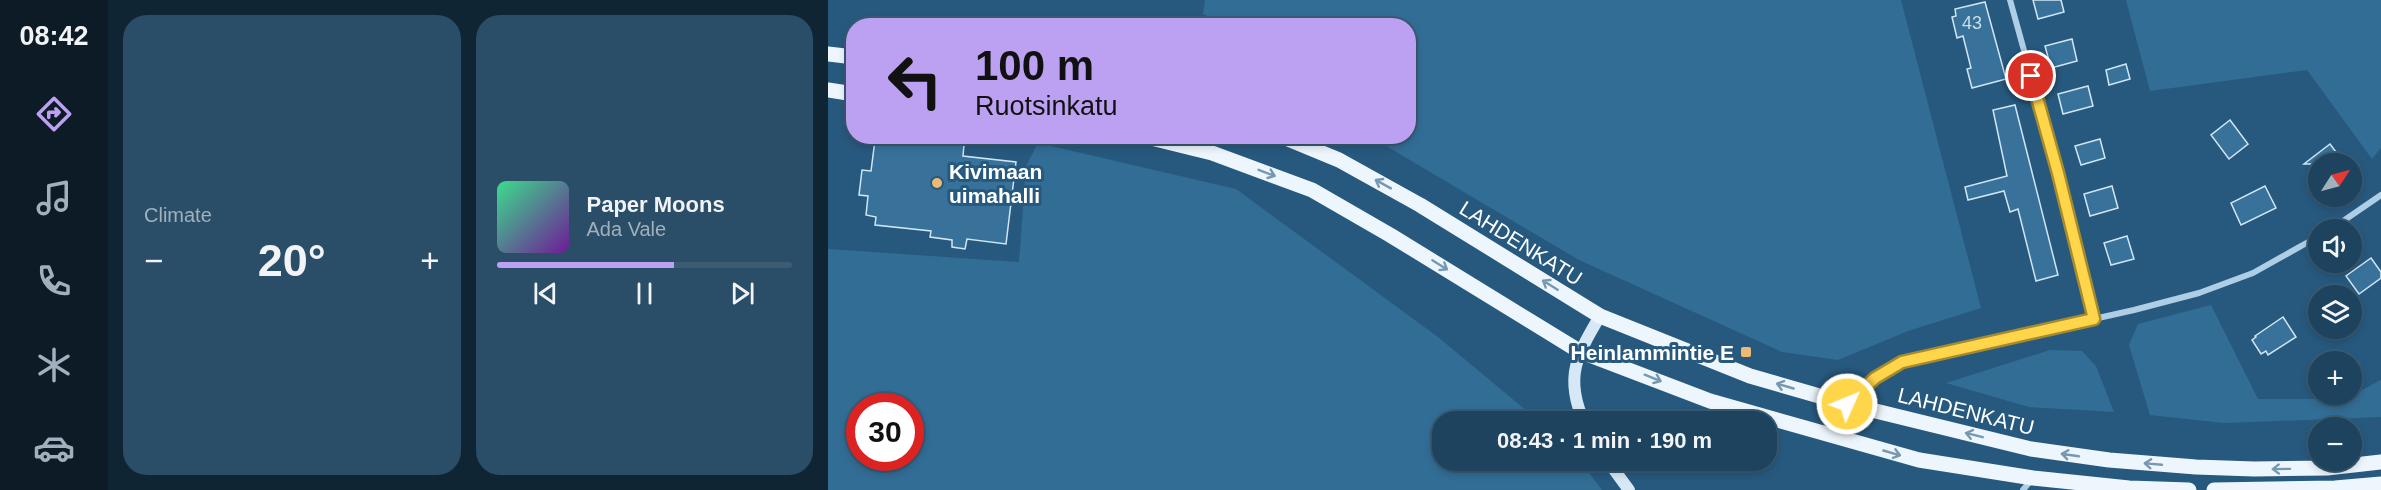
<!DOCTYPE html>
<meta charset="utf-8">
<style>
body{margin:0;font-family:Helvetica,sans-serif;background:#2a4e67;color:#f1f3f6;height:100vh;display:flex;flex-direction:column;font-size:22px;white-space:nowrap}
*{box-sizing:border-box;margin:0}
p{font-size:20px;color:#a0b0bc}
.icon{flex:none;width:33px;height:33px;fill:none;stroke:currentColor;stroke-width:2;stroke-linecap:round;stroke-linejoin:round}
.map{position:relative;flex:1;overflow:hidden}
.sheet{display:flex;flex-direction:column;gap:15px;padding:15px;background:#102534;width:720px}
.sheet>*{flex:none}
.hud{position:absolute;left:18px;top:18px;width:570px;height:126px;border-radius:24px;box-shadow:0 3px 9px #0003,0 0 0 2px #3b5c73;background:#bca0f2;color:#111;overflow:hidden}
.needle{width:39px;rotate:54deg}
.buttons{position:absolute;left:1480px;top:153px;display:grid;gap:12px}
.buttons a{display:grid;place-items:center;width:54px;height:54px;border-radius:50%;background:#1d435e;box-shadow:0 3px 9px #0003,0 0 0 2px #3b5c73;font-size:30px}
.speed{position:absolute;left:18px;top:393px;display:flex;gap:12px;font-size:30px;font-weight:700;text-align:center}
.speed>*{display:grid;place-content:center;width:78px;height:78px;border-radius:50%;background:#1d435e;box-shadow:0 3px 9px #0003,0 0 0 2px #3b5c73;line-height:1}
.speed .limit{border:9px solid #d22;background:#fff;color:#111}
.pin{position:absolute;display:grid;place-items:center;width:51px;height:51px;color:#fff;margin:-26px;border:3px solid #fff;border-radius:50%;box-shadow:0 2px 6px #0007}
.me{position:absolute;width:66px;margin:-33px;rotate:46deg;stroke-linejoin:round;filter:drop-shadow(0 0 4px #0008)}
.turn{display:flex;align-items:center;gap:21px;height:126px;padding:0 30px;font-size:27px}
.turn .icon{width:78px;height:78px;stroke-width:2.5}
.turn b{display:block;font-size:42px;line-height:51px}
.big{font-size:45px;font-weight:800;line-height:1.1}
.sheet .card{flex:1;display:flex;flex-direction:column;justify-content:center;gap:9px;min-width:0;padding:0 21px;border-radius:24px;background:#2a4e67}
.song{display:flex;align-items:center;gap:18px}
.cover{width:72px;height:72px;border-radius:9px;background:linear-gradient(135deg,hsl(150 70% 55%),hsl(280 70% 35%))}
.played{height:6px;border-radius:3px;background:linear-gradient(90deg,#bca0f2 60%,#3b5c73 60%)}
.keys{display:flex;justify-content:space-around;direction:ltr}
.heat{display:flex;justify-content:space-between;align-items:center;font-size:33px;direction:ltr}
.sheet .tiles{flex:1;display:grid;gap:15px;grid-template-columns:repeat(2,1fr)}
.trip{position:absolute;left:604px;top:411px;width:345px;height:60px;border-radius:24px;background:#1d435e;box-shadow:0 3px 9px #0003,0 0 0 2px #3b5c73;font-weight:800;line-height:60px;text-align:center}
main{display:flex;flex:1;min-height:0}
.dock{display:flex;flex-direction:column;width:108px;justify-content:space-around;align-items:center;background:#0c1b26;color:#a0b0bc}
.dock .icon{width:42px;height:42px}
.dock .selected{color:#bca0f2}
.dock b{font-size:27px;color:#f1f3f6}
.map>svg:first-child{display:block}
.green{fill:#326d96;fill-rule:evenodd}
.building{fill:#38729b;stroke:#d0e6f4;stroke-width:1.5}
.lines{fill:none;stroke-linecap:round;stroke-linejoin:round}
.street{stroke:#adcee5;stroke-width:6}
.secondary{stroke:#d6e8f5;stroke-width:12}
.primary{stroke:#eef6fd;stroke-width:15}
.oneway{stroke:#7798b1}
.route-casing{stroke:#a68a30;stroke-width:15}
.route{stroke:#ffd54a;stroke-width:10}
.poi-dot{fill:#edb973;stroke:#27597e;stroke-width:2}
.labels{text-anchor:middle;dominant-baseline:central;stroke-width:6;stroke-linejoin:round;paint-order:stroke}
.number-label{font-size:18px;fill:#cddce6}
.poi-label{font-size:21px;font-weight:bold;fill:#fff;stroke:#27597e;text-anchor:start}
.street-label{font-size:21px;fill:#fff;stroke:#27597e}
</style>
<main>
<nav class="dock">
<b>08:42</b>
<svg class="icon selected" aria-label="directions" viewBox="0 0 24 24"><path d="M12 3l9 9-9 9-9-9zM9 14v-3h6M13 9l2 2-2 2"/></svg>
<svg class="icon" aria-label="music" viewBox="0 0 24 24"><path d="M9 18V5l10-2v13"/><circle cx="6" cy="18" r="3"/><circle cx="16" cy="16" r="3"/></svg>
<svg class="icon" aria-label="phone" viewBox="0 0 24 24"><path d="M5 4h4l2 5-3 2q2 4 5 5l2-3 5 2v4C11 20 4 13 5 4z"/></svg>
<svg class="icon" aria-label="climate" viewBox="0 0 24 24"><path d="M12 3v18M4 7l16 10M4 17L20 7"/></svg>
<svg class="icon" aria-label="car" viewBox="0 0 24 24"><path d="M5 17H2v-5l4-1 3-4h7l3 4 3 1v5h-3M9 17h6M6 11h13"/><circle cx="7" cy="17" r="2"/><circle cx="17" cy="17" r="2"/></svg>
</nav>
<section class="sheet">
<div class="tiles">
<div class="card"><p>Climate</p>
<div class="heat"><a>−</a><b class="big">20°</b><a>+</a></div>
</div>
<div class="card">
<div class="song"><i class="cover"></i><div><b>Paper Moons</b><p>Ada Vale</p></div></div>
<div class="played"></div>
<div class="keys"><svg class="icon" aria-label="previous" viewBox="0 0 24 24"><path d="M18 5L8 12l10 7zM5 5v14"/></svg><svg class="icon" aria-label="pause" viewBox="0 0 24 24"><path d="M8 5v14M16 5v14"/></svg><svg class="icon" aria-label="next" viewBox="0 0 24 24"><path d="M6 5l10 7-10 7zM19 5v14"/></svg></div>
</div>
</div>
</section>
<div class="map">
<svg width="1553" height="490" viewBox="0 0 1553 490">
<rect width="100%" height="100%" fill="#27597e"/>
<g class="green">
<path d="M377,0H1073L1153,308L1080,331L1010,360L954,352L751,260L543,137L580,136V26L401,25L375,14Z"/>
<path d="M1298,0H1553V148L1544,159L1479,70L1322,91Z"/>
<path d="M210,143L408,189L610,337L711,421L615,422V460L752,461L774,490H0V249L191,262L198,166ZM32,406H82V458H32Z"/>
<path d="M1383,305L1430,399H1517L1553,380V417L1396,423L1322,415L1301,345L1310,324Z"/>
<path d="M1222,350L1254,351L1268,366L1286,412L1201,407L1118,383Z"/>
</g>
<g class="building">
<path d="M1205,0H1233L1236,12L1210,19Z"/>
<path d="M1157,2L1178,79L1144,88L1139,69L1143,68L1135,36L1129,38L1124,17L1128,16L1127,9Z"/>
<path d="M1244,39L1249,61L1223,68L1217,46Z"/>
<path d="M1298,64L1302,79L1281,85L1278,70Z"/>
<path d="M1260,86L1265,106L1235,114L1230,94Z"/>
<path d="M1187,105L1230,275L1208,281L1190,209L1182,212L1176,191L1140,200L1137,187L1179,176L1165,110Z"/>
<path d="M1402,120L1420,144L1401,159L1383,135Z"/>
<path d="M74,138L136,145L135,156L188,162L178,244L139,239L137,249L124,247V240L102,237L103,231L47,225L48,217L38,215L40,196L31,195L34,170L43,171L47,140L73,143Z"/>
<path d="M1272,139L1277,158L1253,165L1247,146Z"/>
<path d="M1502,144L1517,164H1476Z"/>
<path d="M1284,186L1290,208L1262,216L1256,194Z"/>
<path d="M1437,186L1448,208L1413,225L1403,203Z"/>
<path d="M1299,236L1306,259L1283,265L1276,243Z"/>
<path d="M1543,258L1553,272V278L1531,294L1518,276Z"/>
<path d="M1455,317L1468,337L1440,355L1438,351L1433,354L1424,340L1428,337L1427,336Z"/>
</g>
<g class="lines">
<g class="street">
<path d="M1182,0L1230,173L1266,319"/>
<path d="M1502,230L1553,195"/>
<path d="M1008,436L1019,404L1047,378L1074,362L1306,310L1371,293L1425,273L1491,236"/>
<path d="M1195,490L1204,479"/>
</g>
<g class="secondary">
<path d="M756,422C736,377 749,355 772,316"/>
<path d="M779,460L801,490"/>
</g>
<g class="primary">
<path d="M0,54L26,57"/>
<path d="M0,90L26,94"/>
<path d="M315,136L384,153L484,190L562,235L751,351L882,401L1091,460L1205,478L1301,488L1361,490"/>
<path d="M453,136L511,160L592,205L772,316L922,376L1019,404L1203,449L1281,460L1368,467L1426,469L1499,468L1553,462"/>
<path d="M1386,490L1507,488L1553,484"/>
</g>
</g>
<defs><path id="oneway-shaft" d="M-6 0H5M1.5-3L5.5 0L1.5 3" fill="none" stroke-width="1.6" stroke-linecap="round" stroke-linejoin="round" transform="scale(1.5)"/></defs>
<g class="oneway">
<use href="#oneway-shaft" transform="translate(439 173) rotate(21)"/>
<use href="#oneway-shaft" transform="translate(555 184) rotate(-151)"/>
<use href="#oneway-shaft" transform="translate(612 265) rotate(32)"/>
<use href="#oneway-shaft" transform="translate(722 285) rotate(-148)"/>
<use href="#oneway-shaft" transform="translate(825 378) rotate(22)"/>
<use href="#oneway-shaft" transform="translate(957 386) rotate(-164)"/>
<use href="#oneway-shaft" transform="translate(1146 435) rotate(-166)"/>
<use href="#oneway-shaft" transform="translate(1064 453) rotate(16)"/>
<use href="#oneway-shaft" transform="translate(1242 455) rotate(-172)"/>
<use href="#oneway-shaft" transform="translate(1325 464) rotate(-175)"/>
<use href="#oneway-shaft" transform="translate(1453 469) rotate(179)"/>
</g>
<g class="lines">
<g class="route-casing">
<path id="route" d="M1019,404L1047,378L1074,362L1266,319L1230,173L1203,76"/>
</g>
<use href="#route" class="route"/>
</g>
<g class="poi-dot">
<circle cx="109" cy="183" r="6"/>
<rect x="912" y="346" width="12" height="12" rx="3"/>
</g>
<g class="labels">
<g class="number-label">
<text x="1144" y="23">43</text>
</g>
<g class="poi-label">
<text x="121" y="171">Kivimaan<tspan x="121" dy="24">uimahalli</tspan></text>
<text x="906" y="352" text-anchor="end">Heinlammintie E</text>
</g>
<g class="street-label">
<text transform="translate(693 243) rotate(32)">LAHDENKATU</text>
<text transform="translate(1138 411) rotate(14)">LAHDENKATU</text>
</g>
</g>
</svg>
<div class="buttons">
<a><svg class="needle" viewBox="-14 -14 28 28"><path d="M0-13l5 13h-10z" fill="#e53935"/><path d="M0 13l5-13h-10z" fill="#a0b0bc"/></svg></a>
<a><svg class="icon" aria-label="sound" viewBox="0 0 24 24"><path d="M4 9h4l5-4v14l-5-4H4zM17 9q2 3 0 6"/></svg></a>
<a><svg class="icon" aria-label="layers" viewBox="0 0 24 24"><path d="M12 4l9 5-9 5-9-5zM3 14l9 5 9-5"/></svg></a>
<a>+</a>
<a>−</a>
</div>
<div class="speed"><div class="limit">30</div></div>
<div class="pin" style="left:1203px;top:76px;background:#d93025"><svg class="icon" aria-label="arrive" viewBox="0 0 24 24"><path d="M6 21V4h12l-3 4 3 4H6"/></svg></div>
<svg class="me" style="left:1019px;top:404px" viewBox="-20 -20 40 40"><circle r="17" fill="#ffd54a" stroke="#fff" stroke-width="3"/><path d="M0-11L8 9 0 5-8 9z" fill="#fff"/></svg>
<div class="trip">08:43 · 1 min · 190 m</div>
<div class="hud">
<div class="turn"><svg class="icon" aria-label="left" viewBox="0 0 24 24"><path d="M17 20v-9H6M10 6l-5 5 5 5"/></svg><div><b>100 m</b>Ruotsinkatu</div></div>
</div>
</div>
</main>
